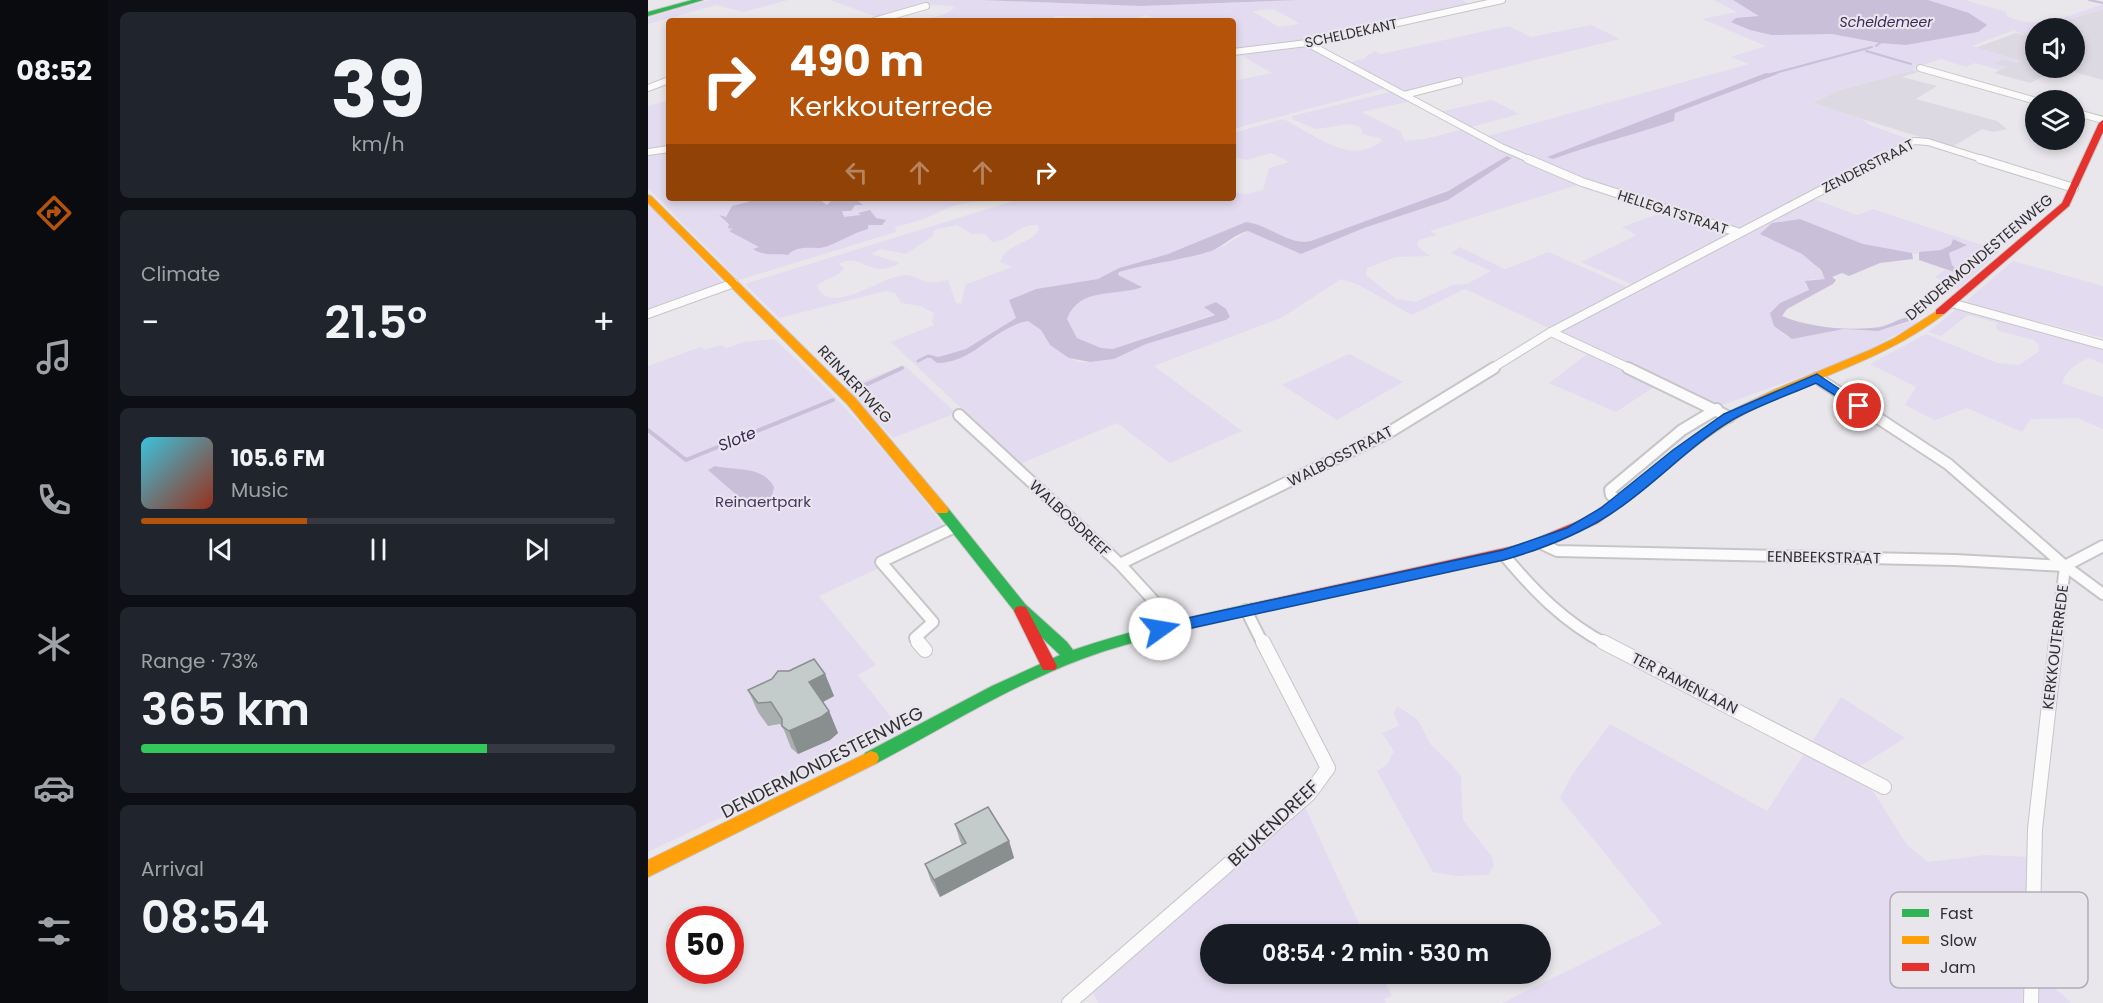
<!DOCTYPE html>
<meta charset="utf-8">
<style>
body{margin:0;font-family:Poppins,sans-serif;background:#20242c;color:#f1f3f6;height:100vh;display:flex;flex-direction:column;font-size:22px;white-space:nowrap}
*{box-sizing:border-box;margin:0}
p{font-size:20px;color:#9ea1a6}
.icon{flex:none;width:33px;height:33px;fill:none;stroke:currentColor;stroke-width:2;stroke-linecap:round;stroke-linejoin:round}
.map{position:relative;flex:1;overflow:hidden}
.details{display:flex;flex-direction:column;gap:12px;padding:12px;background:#0d0f14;width:540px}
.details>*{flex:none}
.banner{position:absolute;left:18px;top:18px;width:570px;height:183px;border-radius:6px;box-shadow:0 3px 9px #0003;background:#b45309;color:#fff;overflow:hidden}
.controls{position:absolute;left:1377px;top:18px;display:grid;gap:12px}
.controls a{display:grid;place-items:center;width:60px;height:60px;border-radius:50%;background:#171b24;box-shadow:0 3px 9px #0003;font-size:30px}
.speed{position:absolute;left:18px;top:906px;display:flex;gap:12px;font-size:30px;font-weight:700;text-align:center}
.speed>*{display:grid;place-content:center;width:78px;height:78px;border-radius:50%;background:#171b24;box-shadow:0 3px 9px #0003;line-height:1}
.speed .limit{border:9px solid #d22;background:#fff;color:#111}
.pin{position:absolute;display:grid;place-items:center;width:51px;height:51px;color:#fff;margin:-26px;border:3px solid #fff;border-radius:50%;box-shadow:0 2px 6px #0007}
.me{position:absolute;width:66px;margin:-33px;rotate:77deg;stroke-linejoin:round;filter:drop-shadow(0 0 4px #0008)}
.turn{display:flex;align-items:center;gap:21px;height:126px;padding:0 24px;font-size:27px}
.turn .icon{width:78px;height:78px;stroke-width:2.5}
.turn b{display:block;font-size:42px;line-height:51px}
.lanes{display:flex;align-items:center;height:57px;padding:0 24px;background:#0003;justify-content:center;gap:30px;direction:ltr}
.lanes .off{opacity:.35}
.big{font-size:45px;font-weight:600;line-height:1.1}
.details .card{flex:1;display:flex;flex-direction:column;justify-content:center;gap:9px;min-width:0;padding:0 21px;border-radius:9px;background:#20242c}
.details .dial{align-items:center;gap:0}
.dial b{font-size:78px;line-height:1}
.song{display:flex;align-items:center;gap:18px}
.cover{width:72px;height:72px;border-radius:9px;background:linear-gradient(135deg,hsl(190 70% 55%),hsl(10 70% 35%))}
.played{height:6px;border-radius:3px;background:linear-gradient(90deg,#b45309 35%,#363941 35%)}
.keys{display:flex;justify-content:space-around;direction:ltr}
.heat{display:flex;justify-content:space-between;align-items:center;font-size:33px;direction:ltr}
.charge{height:9px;border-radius:4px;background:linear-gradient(90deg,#34c759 73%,#363941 0)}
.trip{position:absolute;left:552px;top:924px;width:351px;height:60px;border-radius:30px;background:#171b24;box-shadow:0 3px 9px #0003;font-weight:600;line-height:60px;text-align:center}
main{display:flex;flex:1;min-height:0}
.dock{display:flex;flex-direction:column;width:108px;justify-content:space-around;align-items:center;background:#090b0e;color:#9ea1a6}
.dock .icon{width:42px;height:42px}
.dock .selected{color:#b45309}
.dock b{font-size:27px;color:#f1f3f6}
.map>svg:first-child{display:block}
.built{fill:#ddd9e3}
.green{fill:#e3dbef;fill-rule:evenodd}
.water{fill:#c9bfd9}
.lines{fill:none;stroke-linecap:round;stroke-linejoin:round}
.stream-far2{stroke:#c9bfd9;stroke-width:2}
.stream-far1{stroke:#c9bfd9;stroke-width:3}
.stream{stroke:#c9bfd9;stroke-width:4}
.street-far3-casing{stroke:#c6c5c7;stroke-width:8}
.street-far2-casing{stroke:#c6c5c7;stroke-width:10}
.street-far1-casing{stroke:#c6c5c7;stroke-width:14}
.street-casing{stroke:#c6c5c7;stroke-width:16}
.fast-casing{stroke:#c6c5c7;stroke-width:2}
.slow-casing{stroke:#c6c5c7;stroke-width:2}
.jam-casing{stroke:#c6c5c7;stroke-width:2}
.street-far3{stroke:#fcfbfc;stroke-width:6}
.street-far2{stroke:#fcfbfc;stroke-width:8}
.street-far1{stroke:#fcfbfc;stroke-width:10}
.street{stroke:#fcfbfc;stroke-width:14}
.fast{fill:#30b455;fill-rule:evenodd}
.slow{fill:#ff9f0a;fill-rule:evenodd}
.jam{fill:#e5322d;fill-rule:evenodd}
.wall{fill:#a9afaf}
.shaded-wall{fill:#898f8e}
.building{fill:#c4cccb;stroke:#898f8e;stroke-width:1.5}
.route{fill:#1a73e8;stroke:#114b97;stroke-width:1.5}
.labels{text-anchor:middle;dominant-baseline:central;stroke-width:4.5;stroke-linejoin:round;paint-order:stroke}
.far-water-label{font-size:14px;font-style:italic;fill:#3b2856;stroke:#e8e5ed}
.far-street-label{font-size:14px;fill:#2f2e31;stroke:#e8e5ed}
.street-label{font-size:15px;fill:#2f2e31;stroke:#e8e5ed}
.park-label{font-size:15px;fill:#483564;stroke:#e8e5ed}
.water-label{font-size:16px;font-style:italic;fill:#3b2856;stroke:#e8e5ed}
.near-street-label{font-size:18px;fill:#2f2e31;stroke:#e8e5ed}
.key{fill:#e8e5ed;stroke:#b0aeb5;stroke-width:1.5}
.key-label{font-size:16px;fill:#2f2e31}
</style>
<main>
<nav class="dock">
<b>08:52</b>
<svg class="icon selected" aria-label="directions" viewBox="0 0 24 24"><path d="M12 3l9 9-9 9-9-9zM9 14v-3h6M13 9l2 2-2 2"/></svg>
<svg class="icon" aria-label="music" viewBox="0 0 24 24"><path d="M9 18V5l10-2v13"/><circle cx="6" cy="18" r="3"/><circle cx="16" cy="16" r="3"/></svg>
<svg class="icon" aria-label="phone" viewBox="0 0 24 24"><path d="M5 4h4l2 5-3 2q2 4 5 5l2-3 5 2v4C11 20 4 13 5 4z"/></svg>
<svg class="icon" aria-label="climate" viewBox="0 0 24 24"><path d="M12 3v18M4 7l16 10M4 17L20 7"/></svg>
<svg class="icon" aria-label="car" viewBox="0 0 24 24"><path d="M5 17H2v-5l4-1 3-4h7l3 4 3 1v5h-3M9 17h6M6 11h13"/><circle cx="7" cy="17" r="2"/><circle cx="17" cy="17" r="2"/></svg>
<svg class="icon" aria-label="filters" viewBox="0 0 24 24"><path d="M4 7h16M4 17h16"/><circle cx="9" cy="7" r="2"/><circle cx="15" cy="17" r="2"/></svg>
</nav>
<section class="details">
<div class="card dial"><b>39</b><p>km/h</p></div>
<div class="card"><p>Climate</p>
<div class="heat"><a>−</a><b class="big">21.5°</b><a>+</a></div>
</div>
<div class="card">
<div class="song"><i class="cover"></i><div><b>105.6 FM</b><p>Music</p></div></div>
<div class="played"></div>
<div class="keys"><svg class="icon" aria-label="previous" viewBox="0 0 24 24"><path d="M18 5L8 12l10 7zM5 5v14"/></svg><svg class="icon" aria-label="pause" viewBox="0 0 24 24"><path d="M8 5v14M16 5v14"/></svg><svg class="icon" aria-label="next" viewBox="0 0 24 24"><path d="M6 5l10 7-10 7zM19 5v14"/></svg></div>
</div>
<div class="card"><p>Range · 73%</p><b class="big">365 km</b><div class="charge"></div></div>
<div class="card"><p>Arrival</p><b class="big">08:54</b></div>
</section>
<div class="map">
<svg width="1455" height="1003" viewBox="0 0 1455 1003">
<rect width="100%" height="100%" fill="#e9e7eb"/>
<g class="built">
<path d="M1455,9V80L1412,68L1382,83L1346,73L1358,67L1345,63L1355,59L1368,63L1371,60L1327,48L1368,33L1374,35L1387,31L1388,68H1426V28H1394Z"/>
<path d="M1266,70L1270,72L1254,77L1289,86L1268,99L1349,121L1359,129L1346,132L1334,129L1304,147L1163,103L1192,90Z"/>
</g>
<g class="green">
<path d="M62,0H140L95,12L68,5L0,24V18Z"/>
<path d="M182,0H333L493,6L651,0H814L825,6L653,43L585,51V21H512L499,15L477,21H450L443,19V17L407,16L403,21H224C246,20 291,24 307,7L279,4L229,17ZM626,9L652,24L631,27L604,11Z"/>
<path d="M1065,0H1317L1358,12L1359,16C1390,32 1425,14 1455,4V9L1374,35L1366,30L1324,46L1373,61L1368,63L1355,59L1346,63L1358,67L1352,70L1327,63L1318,67L1293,59L1266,68V70L1192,90L1164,102L1214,119L1222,125L1260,139L1087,230L936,181L836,137L1101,64L1083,57L1118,46L1054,19L1089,12ZM1120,73L1129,75L1027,113L1026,119L995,131L900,157Z"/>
<path d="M943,25L972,39L758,92L700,63L718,58V56L727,51L733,54L860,26L883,37Z"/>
<path d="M657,45L739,88L585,129V81L624,73L589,53Z"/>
<path d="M746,91L764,101L713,112L752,131L757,141L777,139L815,129L933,184L782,231L789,235L771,240L769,246L782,256L748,257L719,268L718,275L748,299L768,302L804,285L819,284L843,271L803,253L812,247L857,269L901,252L981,288L903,329L817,289L764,315L709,284L693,279L635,317L506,366L594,431L522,463L469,423L372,464L243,342L286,325L284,321L286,313L273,306L253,303L247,293L238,291L131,318L97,284L375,198H585V192L599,194L615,190L621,168L641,162L623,153L599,160L585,157V133L635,119C665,133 701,167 734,141L732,138L714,134L713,127L702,124L668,129L644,119V116ZM813,184L800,200L716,228L653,254L600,231L576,246L536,259L498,265L471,272L470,275L474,280L492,285C467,290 430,292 419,319L429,338L453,348L465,349L567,314L558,310L581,313L578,320L498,344L466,359L442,362H429L402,345L393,330L380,321L362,327L330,349L285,359L319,349L368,318L361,300L388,289L450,279L471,268L520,254L598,222C620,224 641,246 663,241L776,201ZM309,225L324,234H338L344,242C363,241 370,224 389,225L391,229C385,244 359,242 352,262L364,267L317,285L313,304L308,303L300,280C295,281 287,283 282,282C274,282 267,276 259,275C238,273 181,319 169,286C177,278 191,277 196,268L191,264C214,251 221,281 252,263L223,254L232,249L258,254L285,236L286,230Z"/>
<path d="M21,100V148L0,150V106Z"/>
<path d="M844,100L871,114L820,128L791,112Z"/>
<path d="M21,151V198H350L307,205L276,219L247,227L248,232L91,280L0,188V153Z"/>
<path d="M1163,198L1209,215L1225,209L1352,251L1310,289L1287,277L1297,270L1306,272L1309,269C1303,265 1299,261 1301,253L1319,244L1305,239L1303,245L1293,250L1264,254L1215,244L1152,219L1124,223L1117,238C1139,242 1167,259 1178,280L1163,279L1157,284L1161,290L1132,303L1122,312L1134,334L1144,339L1196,329L1230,331L1269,320L1270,323L1200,360L1074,405L1062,400L1056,405L1009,385L968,412L901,383L939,354L903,337Z"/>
<path d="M0,204L73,281L75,284L0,310Z"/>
<path d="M1018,211L1079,232L1080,235L985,285L933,262L989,235L974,227Z"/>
<path d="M1365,261L1455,286V338L1316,303Z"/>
<path d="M1310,308L1455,347V364L1441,358C1429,363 1418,370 1414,383L1455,397V429L1429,418L1383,419L1374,432L1319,408L1287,420L1257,405L1268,387L1222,364L1278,334L1349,363L1371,365L1390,352L1391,346L1386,340L1351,331L1348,327L1350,323L1320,315L1293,336L1280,332Z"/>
<path d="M126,339C192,398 250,463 302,535L171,596L228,665L210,675L254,731L0,852V366L53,347L56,350L73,345L79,348L96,342Z"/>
<path d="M701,354L755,382L689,420L634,385Z"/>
<path d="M256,365L308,413L245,438L197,388Z"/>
<path d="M1193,697L1257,738L1198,775L1225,791L1259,845L1280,862L1338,855L1379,857L1375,1003H854L1014,924L912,798L924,775L962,724L1119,811Z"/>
<path d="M749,706L770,720L783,745L804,765L813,777L815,820L844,857L846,866L840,875L808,876L785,872L729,771L739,765L746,751L734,733L751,726L746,713Z"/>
<path d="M656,805L716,934H562V974H733L744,996L736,999L738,1003H450L445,992Z"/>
<path d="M1390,974L1424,1003H1390Z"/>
</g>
<g class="water">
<path d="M333,0H651L493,6Z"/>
<path d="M1085,0H1280L1321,13L1339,25L1330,32L1258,45L1232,43L1184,34L1124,35L1102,30L1083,22L1088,18L1111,16Z"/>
<path d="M1118,73L1130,74L1027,113L1026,121C986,135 945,144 905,159L899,157Z"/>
<path d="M859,156L864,158L800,200L716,228L653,254L600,231C586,234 576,246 563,251C533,261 502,263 471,272L470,275L494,287C468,297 432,286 419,319L429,338L453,348L465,349L567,315L556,307L568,302L578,309L582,317L578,320L498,344L466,359L442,362L421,358L402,345L393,330L380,321C346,327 326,363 289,363L284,359L318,349L368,318L361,300L388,289L450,279L471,268L520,254L598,222C620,224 641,246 663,241L800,191Z"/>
<path d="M103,198H169L179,205L183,201L180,198H206L215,205H207L203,211H194L196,217L213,215L210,213L222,210L228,218L238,220L234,225H220V229C206,232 184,247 171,248C160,248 148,246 140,255C127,253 118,257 105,249L111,247L81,231L85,229L80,228L81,224L71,215L78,217L84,206L100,202Z"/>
<path d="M1152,219L1215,244L1264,253L1265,259L1232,263L1201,276L1194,273L1184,277L1188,280L1185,284L1139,309L1134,316C1162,328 1202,331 1232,327C1247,324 1254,314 1271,318L1230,331L1196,329L1144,339L1126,326L1122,313L1132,303L1161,290L1157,281L1177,279L1173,270L1154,254L1112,234L1124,223Z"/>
<path d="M1305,239L1319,245L1301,253L1304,265L1310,271L1306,272L1271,260V252L1293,250L1303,245Z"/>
<path d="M67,466C88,471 114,465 126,487L123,501L106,510L60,470Z"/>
</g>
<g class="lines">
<g class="stream-far2">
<path d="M1441,0L1455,3"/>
<path d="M1228,46L1232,43"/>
<path d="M1218,51L1263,64"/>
<path d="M1123,74L1224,47"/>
</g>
<g class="stream-far1">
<path d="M270,361L280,356L292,359"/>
<path d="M252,369L254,368"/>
</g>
<g class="stream">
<path d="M213,387L254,368"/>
<path d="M0,430L38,460L185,400"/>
</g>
<g class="street-far3-casing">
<g id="street-far3">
<path d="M226,21L278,6"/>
<path d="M659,43L853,147L883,160"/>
<path d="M585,52L659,43L854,0"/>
<path d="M1272,68L1388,101"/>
<path d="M0,88L21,80"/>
<path d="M756,95L811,81"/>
<path d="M1426,112L1455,120"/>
<path d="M0,152L21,149"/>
<path d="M1230,160L1266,141L1280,142L1337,160"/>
</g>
</g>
<g class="street-far2-casing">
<g id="street-far2">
<path d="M880,159L934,182L1089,232"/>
<path d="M1332,159L1426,188"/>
<path d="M1303,303L1455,345"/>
<path d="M0,314L86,283"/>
<path d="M843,369L903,332"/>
<path d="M983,369L903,332L1233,159"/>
</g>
</g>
<g class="street-far1-casing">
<g id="street-far1">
<path d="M980,368L1081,417"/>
<path d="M1169,378L1300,464L1417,566L1455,594"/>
<path d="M311,415L472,564L528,625"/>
<path d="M970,501L963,495L962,490L1034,430L1069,409"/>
<path d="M894,544L909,551L1307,560L1417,566L1455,546"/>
<path d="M856,555C886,591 916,622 958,644"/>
<path d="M472,564L740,433L846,368"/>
<path d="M598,610L615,644"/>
<path d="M272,644L267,638L285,622L233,562L307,527"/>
<path d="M1408,644L1417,566"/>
</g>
</g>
<g class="street-casing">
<g id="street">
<path d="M270,642L277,650"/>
<path d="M955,642L1236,787"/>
<path d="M421,1003L661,794L680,768L615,642"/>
<path d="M1383,1003L1387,829L1408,642"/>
</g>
</g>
<g class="fast-casing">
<g id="fast">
<path d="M44,0H55L0,16V12Z"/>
<path d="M294,506L299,507L377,604L419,642L425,650C484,630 545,616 606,603L611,604L613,608L611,612C552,628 492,637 434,659C362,686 297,727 229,763L223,765L217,763L215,758L217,753L344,686L412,655L367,612L289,513L287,510Z"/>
</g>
</g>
<g class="slow-casing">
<g id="slow">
<path d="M0,195L3,196L208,399L299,507L301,510L299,513H289L200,405L0,203Z"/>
<path d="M1292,309L1296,310V314C1239,358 1175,374 1111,406C1070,426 1034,456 1000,486H990L988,483L1044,437L1087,409L1126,390L1222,350L1245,339Z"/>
<path d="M223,751L229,753L231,758L229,763L0,877V860Z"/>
</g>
</g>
<g class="jam-casing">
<g id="jam">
<path d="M1455,120V132L1421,206L1296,314H1288V310L1414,203L1451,123Z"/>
<path d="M995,479L1000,480L1002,483L1000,486L950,523L884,551L606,613L601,612L599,608L601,604L606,603L875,544L940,517L990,480Z"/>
<path d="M373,606L378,607L380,611L409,666L407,670H395L393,666L366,611L368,607Z"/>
</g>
</g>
<use href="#street-far3" class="street-far3"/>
<use href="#street-far2" class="street-far2"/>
<use href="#street-far1" class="street-far1"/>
<use href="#street" class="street"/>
<use href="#fast" class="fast"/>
<use href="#slow" class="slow"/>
<use href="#jam" class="jam"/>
</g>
<g class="wall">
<path d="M177,674L186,696L175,702L181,711L190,733L182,740L150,754L143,748L136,730L132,724L120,726L110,712L100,690Z"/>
<path d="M307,824L361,841L366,858L292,897L283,881L277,864L314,845L312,841Z"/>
</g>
<g class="shaded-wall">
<path d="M177,674L186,696L169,705L161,682Z"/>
<path d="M181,711L190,733L182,740L150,754L141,731Z"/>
<path d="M361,841L366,858L292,897L286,880Z"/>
</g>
<g class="building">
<path d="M166,659L177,674L161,682L181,711L173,717L141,731L134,726V719L123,702L110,703L100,690L124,679L130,671H141Z"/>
<path d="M340,807L361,841L286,880L277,864L318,843L307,824Z"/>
</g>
<path class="route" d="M1169,374L1217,406L1211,409L1207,408L1168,383C1141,395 1110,405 1084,420C1039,447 1005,487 961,515C928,536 894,549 856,560L512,635L504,629L512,624L855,550L919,528L953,508L1025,450L1076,414Z"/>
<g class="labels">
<g class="far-water-label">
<text x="1238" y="22">Scheldemeer</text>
</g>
<g class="far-street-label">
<text transform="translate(703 33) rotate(-12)">SCHELDEKANT</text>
<text transform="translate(1220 166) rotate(-27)">ZENDERSTRAAT</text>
<text transform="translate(1025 212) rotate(18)">HELLEGATSTRAAT</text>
</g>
<g class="street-label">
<text transform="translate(1331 257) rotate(-40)">DENDERMONDESTEENWEG</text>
<text transform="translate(207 384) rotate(47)">REINAERTWEG</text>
<text transform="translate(692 456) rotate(-27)">WALBOSSTRAAT</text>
<text transform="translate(422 518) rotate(43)">WALBOSDREEF</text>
<text transform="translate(1176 557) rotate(1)">EENBEEKSTRAAT</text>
<text transform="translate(1407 647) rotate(-83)">KERKKOUTERREDE</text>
<text transform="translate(1037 683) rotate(27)">TER RAMENLAAN</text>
</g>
<g class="park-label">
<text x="115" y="501">Reinaertpark</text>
</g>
<g class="water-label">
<text transform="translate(89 439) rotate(-22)">Slote</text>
</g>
<g class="near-street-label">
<text transform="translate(174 762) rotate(-27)">DENDERMONDESTEENWEG</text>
<text transform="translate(625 823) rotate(-43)">BEUKENDREEF</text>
</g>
</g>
<rect x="1242" y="892" width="198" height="96" rx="9" class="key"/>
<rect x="1254" y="909" width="27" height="8" fill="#30b455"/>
<rect x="1254" y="936" width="27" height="8" fill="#ff9f0a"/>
<rect x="1254" y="963" width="27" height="8" fill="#e5322d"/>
<g class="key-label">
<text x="1292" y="919">Fast</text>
<text x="1292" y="946">Slow</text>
<text x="1292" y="973">Jam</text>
</g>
</svg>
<div class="controls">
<a><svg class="icon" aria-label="sound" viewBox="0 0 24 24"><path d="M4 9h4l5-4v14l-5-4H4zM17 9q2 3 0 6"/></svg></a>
<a><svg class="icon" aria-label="layers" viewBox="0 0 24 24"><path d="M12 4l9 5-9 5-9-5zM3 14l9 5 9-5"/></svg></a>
</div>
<div class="speed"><div class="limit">50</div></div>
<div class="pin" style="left:1211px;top:406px;background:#d93025"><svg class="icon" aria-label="arrive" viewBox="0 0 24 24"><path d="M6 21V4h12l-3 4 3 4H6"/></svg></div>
<svg class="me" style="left:512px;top:629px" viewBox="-20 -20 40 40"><circle r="19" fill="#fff"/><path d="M0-13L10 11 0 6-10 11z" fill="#1a73e8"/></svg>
<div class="trip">08:54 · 2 min · 530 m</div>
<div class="banner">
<div class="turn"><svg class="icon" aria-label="right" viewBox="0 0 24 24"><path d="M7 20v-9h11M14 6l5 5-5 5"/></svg><div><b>490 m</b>Kerkkouterrede</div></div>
<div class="lanes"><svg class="icon off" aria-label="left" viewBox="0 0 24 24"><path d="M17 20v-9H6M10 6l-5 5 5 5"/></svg><svg class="icon off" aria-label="ahead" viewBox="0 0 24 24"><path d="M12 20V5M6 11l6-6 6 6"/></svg><svg class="icon off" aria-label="ahead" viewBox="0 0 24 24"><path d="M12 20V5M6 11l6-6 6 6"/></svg><svg class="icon" aria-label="right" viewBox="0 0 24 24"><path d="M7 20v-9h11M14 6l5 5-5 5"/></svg></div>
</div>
</div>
</main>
